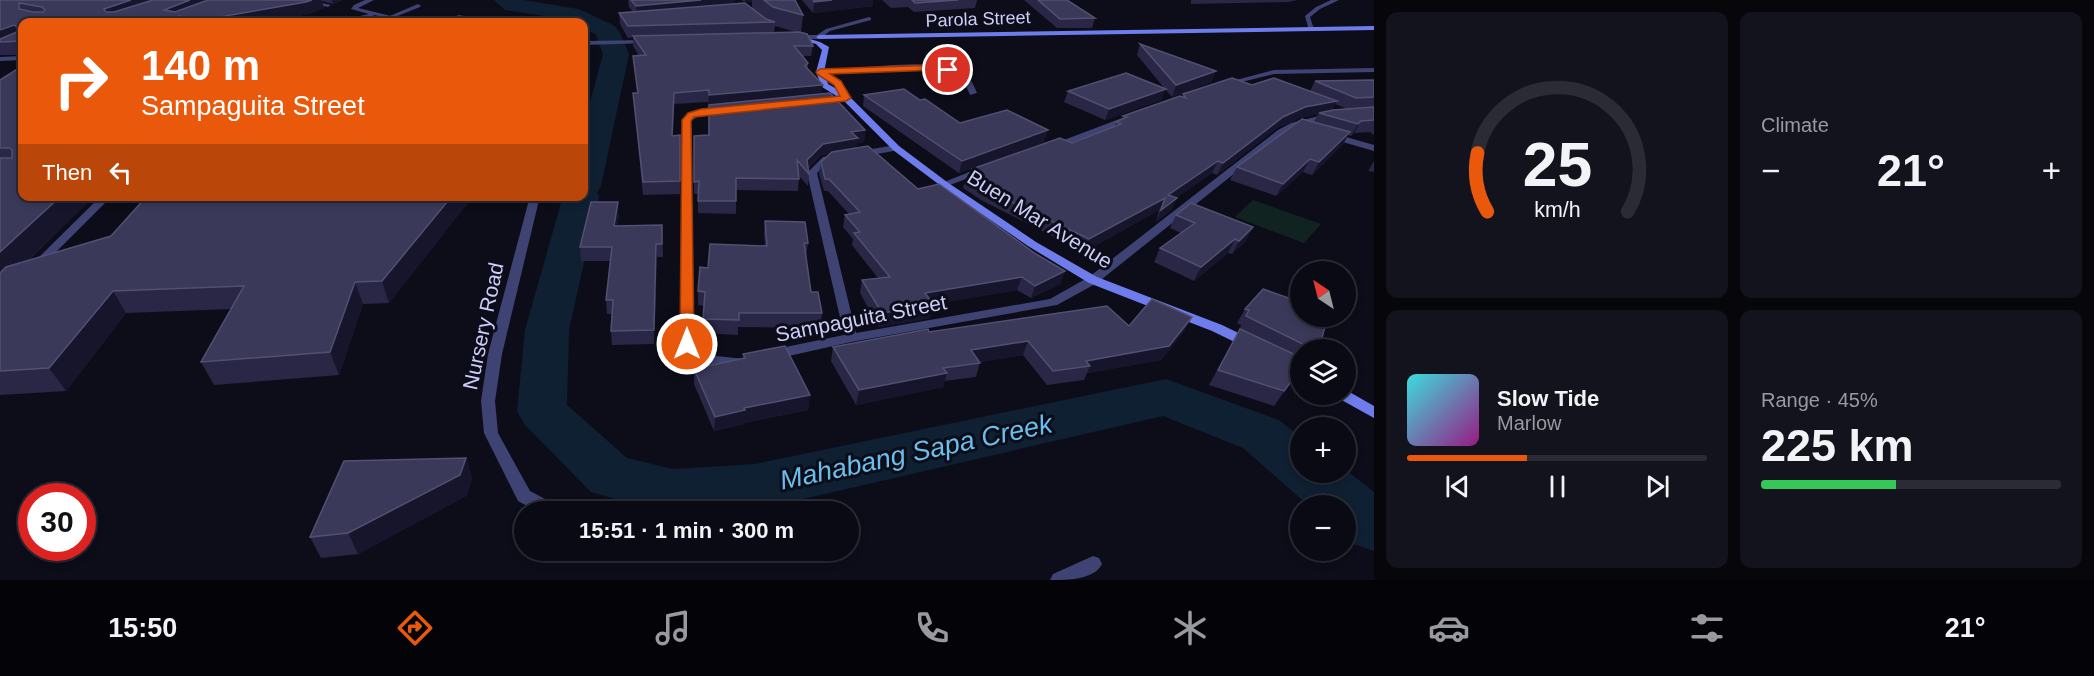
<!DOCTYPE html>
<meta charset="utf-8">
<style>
body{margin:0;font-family:Helvetica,sans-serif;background:#13131d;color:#f1f3f6;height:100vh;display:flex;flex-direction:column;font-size:22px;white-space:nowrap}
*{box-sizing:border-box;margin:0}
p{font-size:20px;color:#999aa0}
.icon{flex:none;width:33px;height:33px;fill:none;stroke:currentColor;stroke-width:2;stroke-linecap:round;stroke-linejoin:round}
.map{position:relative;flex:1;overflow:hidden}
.drawer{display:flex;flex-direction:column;gap:12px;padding:12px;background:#06060b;width:720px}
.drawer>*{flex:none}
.banner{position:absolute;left:18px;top:18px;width:570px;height:183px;border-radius:12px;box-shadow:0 3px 9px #0003,0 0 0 2px #2a2b34;background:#ea580c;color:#fff;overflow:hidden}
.needle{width:39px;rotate:325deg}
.fabs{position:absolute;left:1290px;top:261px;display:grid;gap:12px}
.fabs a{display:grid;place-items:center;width:66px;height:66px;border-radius:50%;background:#0a0a14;box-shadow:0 3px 9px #0003,0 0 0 2px #2a2b34;font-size:30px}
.speed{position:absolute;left:18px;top:483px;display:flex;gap:12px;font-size:30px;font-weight:700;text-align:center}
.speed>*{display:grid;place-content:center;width:78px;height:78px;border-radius:50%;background:#0a0a14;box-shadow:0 3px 9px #0003,0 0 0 2px #2a2b34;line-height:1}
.speed .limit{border:9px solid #d22;background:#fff;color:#111}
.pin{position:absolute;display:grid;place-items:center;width:51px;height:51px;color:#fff;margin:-26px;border:3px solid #fff;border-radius:50%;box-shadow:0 2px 6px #0007}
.me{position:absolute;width:66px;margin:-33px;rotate:0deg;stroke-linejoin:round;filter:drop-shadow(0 0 4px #0008)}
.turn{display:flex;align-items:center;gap:21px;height:126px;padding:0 24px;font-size:27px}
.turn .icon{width:78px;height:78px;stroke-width:2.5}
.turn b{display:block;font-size:42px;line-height:51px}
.then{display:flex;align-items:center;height:57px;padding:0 24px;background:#0003;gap:12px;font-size:22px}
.big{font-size:45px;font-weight:700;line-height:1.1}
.drawer .widget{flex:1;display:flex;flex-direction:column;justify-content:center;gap:9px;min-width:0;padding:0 21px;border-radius:12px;background:#13131d}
.drawer .dial{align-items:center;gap:0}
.dial svg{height:156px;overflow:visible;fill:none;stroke:#2a2b34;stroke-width:7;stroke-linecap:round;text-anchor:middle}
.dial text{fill:#f1f3f6;stroke:none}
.song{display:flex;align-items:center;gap:18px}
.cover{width:72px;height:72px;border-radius:9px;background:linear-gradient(135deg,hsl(180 70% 55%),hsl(310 70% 35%))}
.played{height:6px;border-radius:3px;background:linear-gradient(90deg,#ea580c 40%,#2a2b34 40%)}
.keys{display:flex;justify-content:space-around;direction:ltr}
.heat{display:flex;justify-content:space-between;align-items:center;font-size:33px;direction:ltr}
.charge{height:9px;border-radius:4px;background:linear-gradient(90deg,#34c759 45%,#2a2b34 0)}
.drawer .tiles{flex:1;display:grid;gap:12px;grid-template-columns:repeat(2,1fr)}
.trip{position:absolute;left:514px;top:501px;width:345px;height:60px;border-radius:30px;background:#0a0a14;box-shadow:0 3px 9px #0003,0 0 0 2px #2a2b34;font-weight:700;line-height:60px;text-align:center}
.tabs{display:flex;height:96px;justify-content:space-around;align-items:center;background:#040408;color:#999aa0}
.tabs .icon{width:42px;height:42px}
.tabs .selected{color:#ea580c}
.tabs b{font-size:27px;color:#f1f3f6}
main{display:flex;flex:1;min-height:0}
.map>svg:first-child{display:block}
.green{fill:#112320}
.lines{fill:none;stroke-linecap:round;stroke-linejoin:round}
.river{fill:#0e2032;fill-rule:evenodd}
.lane{fill:#3e4373;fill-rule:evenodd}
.street{fill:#3e4373;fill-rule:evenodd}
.secondary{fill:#6f7dec;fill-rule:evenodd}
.wall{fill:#292745;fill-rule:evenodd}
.shaded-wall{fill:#17152c}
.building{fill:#3b3959;stroke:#525072;stroke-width:1.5;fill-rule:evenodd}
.route{fill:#ea580c;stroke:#983908;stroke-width:1.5}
.labels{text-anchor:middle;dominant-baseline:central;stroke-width:6;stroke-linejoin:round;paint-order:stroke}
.far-street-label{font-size:18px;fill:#cccdf8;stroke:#0d0d1a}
.street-label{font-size:21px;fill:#cccdf8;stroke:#0d0d1a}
.near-water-label{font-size:27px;font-style:italic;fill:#68bfeb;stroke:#0d0d1a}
</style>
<main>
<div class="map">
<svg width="1374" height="580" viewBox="0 0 1374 580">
<rect width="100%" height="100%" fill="#0d0d1a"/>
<path class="green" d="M1253,200L1321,224L1304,243L1235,217Z"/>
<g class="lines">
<path class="river" d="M494,0H523L579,9L615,26L619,31L629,54L601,186L597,193L599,196L569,330L567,405L627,458L673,469L755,464L1166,379L1279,420L1300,437V472H1346V470L1374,492V551L1353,544L1346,537V506H1309L1243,448L1163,416L755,510L729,512H660L591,492L524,424L517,411L525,330L563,196H584V125L603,54L596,35L584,28V22L505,10Z"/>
<g class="lane">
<path d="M292,0H307L331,5L328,7Z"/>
<path d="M418,4L421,6L420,7L390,19L385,18Z"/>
<path d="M459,15L464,16L449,22H441Z"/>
<path d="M101,196H112L39,269H31L29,267L31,265Z"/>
<path d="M1093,556L1099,558L1102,564C1094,580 1067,580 1050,580L1053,574Z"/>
</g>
<g class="street">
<path d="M365,0H374L358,8L416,22H406L374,15L371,18L337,22L338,21L369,14L351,9L354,5Z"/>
<path d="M1331,0H1339L1320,9L1310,17L1314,29L1309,30L1305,16L1316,7Z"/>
<path d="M869,17L871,18V20L830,31L819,39H795L792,37L795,35H817L826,29Z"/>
<path d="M648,40L650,41V43L584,45V41Z"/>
<path d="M22,56V60L0,61V57Z"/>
<path d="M893,65C914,65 945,61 964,73C971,78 974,86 977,93L970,95C967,88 964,80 957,76C934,63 849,73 820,74L816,72L820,70Z"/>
<path d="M1374,68V72L1274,74L1225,86L1221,84L1274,70Z"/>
<path d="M725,107L728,108V112L702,114L691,121L694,343L716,356L745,359L747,362L745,365C722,372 694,363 680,344L683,120C694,107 709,108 725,107Z"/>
<path d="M1331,113L1335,116L1334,118L1297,127L1284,134L1097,283L1057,305L851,342L771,360L766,358L764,355L766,352L771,350L844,335L807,173L823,157L834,155L839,158L829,161L817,173L856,333L1050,299L1089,277L1278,130L1291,123Z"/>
<path d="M1130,115L1133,116V120L1056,148L1053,149L1048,146Z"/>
<path d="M1332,133L1374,145V151L1329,138V134Z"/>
<path d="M896,145L901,148L899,150L860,157L855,154L860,151Z"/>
<path d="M982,167L985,168V172L947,186H941L939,184Z"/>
<path d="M530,196H540L502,354L495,401L498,433L530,491L560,507L562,512H538L518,501L484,433L481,401L488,354Z"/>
</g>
<g class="secondary">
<path d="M1374,26V30L819,39L816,37L819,35Z"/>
<path d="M796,35L820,42L829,47L824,72L828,84L849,96L899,146L947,182L1036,242L1097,277L1222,325L1255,341L1257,344L1255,347H1245L1212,331L1089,283L1028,246L941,186L893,150L843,100L822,87L816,72L822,50L816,44L794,38L793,37Z"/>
<path d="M1346,390L1374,406V418L1338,398L1336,394H1346Z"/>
</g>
</g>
<g class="wall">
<path d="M0,0H343L333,4L322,1L324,8L309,14L265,22H22V55H0Z"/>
<path d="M628,0H735V4L752,8V2H745L741,0H795L803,15L801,32L813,46L811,56H803L808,63V69L822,94L865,130L864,142L857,143L856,148L918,189L1065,271L1060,284L1031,298L1017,290L933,304L930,318L879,327L860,293L862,280L878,278L852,245L853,239L843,227L845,215L849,214L828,191H824L819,174L821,162L829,154L821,155L808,169L809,174L808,186L799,176L798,191L736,190V214L698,213V194H694V136L708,135V102L674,104L672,136L680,135V194L643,195L633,93H637L633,56H639L633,46V37L628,38L620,24L619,13L633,12L629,7ZM775,26L796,32H774Z"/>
<path d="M802,0H873V6L813,13Z"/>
<path d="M882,0H977L975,8L914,12L908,7L891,8Z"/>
<path d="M1024,0H1067L1095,18L1092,28H1057Z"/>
<path d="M1191,0H1298L1288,2L1191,4Z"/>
<path d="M1140,44L1216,71L1211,82L1172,97L1165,89L1161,100L1105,120L1064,102L1068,91L1165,89L1137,55Z"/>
<path d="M0,80L22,196H94L28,261L111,236L141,203L121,196H473L389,303L363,304L339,375L214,385L201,362L231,309L126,313L66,391L0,395Z"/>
<path d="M1374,80V135L1370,132L1354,133L1351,136L1348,135L1343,144L1312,175L1303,172L1276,196L1230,180L1237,167L1314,122L1318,114L1300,118L1277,128L1217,175L1212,173L1176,198L1171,210L1156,222L1159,210L1084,252L981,200L963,188L966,177L969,176L972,169L1072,143L1115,126L1116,122L1121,120L1123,116L1182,97L1183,94L1252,85L1310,91L1315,81ZM1335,104L1347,109L1332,110Z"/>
<path d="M864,95L920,100L960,123L1044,142L959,173L863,106Z"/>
<path d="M1374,161V172L1368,171Z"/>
<path d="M619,215L617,226L662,225L663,257H657L654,344L612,345L611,331L612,314H607L606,300L610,261H581L580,247Z"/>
<path d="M1176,215L1253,227L1246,240L1232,254L1228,253L1194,281L1154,262L1160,248L1181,233L1170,228Z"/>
<path d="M765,221L808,243L806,256L811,292L822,313L820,328L738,327V335L702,333L704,306L698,305V291L708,268L765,246L764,234Z"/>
<path d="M1263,289L1316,350H1300V371L1274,406L1209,385L1239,331L1241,325L1237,323L1245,309Z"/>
<path d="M1129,326L1185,330L1161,360L1087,373L1084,380L1047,385L1023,355L980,362L976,377L944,381L943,387L856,405L831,361L833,347L929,332Z"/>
<path d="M743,354L810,395L808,410L744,423V424L714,431L694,384V369L743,359Z"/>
<path d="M466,458L472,479L466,496L358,554L321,558L310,537Z"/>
</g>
<g class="shaded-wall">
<path d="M131,0H172L110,21L104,9Z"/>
<path d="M190,0H223L180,18L182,22H161L164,10Z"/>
<path d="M312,0H321L324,8L309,14L265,22H191Z"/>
<path d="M332,0H343L333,4Z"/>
<path d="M701,0H735V7L636,15V6Z"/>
<rect x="745" y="0" width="7" height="2"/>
<path d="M832,0H873V6L813,13L814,2Z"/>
<path d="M14,25L21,38L0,42V30Z"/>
<path d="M1216,71L1211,82L1172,97L1176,85Z"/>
<path d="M823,85L821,96L708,106L709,95Z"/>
<path d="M1166,89L1161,100L1105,120L1109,109Z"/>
<path d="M1337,101L1331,111L1300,118L1277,128L1217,175L1223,163L1283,117L1305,107Z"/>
<path d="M1361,121L1354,133L1351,136L1358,124Z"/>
<path d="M865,130L864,142L857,143L856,149L821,155L805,171L807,160L823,144L851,132Z"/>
<path d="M1048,130L1044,142L959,173L962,161Z"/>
<path d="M1350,132L1343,144L1312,175L1319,162Z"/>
<path d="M1310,159L1303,172L1276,196L1283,184Z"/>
<path d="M1218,161L1212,173L1163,207L1168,195Z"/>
<path d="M61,196H94L0,288V252Z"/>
<path d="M452,196H473L389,303L382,281Z"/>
<path d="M1165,198L1159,210L1084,252L1089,239Z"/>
<path d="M1177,198L1171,210L1156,222L1161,210Z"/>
<path d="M618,202L619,215L615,239L614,226Z"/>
<path d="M1253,227L1246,240L1232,254L1239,241Z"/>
<path d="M1235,239L1228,253L1194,281L1201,267Z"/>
<path d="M656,244L657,257L654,344V330Z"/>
<path d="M1065,271L1060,284L1031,298L1035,286Z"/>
<path d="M1022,277L1017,290L922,306L925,293Z"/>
<path d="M355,282L363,304L339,375L330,352Z"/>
<path d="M113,291L126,313L66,391L49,368Z"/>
<path d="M934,305L930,318L879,327L882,313Z"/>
<path d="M1192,317L1185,330L1161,360L1087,373L1090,366L1086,361Z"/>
<path d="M1028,341L1023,355L967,364L971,350Z"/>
<path d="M1300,370V371L1274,406L1284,391Z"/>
<path d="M947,373L943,387L856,405L859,390Z"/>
<path d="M810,395L808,410L744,423V424L714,431L715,417L744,408Z"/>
<path d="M466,458L472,479L466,496L358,554L348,533Z"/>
</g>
<g class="building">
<path d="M0,0H131L104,9L106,12H114L153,0H190L164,10L175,12L208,0H312L306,2L191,22H184L180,16L161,22H22V41L0,42V39L17,32V27L14,25L0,30ZM19,3L42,7L45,10L43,12H33L19,9Z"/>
<path d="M631,0H701L636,6Z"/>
<path d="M764,0H795L803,15L773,7Z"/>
<path d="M813,0H832L814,2Z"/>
<path d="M912,0H958L915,3Z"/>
<path d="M1038,0H1067L1095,18L1060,19Z"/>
<path d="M745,3L766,19L775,22L628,26L619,13Z"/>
<path d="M799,32L807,34L813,46H794L808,63L805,66L823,85L709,95V90L674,93L672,136L680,135V181L643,182L633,93H638L633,56L646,55L633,36Z"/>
<path d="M1140,44L1216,71L1176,85Z"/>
<path d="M22,66V196H61L0,252V158H12V150L10,148H0V80Z"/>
<path d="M1126,73L1166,89L1109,109L1068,91Z"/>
<path d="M1232,78L1252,85L1274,78L1337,101L1305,107L1283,117L1223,163L1218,161L1168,195L1177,198L1161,210L1165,198L1089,239L984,189L966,177L973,175L969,173L975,171L972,169L1060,138L1072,143L1121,124L1116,122L1127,117L1123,116L1180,96L1186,98L1183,94Z"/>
<path d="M1374,80V97L1356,98L1315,81Z"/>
<path d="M904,89L920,100L925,99L960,123L1007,110L1048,130L962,161L864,95Z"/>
<path d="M830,93L865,130L851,132L858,138L823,144L807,160L809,174L797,160L799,179L736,178V201H698L699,181L694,182V136L709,135V105Z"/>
<path d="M1374,107V120L1361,121L1358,124L1319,113L1333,110Z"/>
<path d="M1302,119L1350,132L1319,162L1310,159L1283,184L1237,167Z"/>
<path d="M868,146L918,189L939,184L1036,254L1065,271L1035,286L1022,277L925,293L934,305L882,313L862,280L890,277L854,233L860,232L845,215L860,212L829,179H825L821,162L832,152Z"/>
<path d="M147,196H452L382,281L355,282L330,352L201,362L244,286L113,291L49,368L0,371V273L6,267L111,236Z"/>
<path d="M591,202H618L614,226L662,225V244H656L654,330L611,331L613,300H606L612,247H580Z"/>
<path d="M1191,203L1253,227L1239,241L1235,239L1201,267L1160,248L1195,223L1176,215Z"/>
<path d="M765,221L805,222L808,243H804L811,292H818L822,313H739V320L703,319L705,292L698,291L700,267L708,268L710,244L767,246Z"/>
<path d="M1263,289L1300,302V316H1328L1320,345L1316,350H1311V348L1246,316L1249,310L1245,309Z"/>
<path d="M1152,299L1192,317L1169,346L1086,361L1090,366L1053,371L1028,341L971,350L980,363L943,368L947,373L859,390L833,347L928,329L929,332L1107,306L1129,326Z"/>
<path d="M1240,329L1300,357V370L1284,391L1218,370Z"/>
<path d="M785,346L810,395L744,408L745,410L715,417L694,369L745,358L743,354Z"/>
<path d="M466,458L460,475L348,533L310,537L344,461Z"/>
</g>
<path class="route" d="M937,65L952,70L948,72L937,70L830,74L841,81L851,98L846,101L694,117L691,121L694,344L692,348H682L680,344L682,120L688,113L701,109L840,96L834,85L817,74L816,72L820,69Z"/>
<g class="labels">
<g class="far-street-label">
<text transform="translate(978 19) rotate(-2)">Parola Street</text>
</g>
<g class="street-label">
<text transform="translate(1040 219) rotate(32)">Buen Mar Avenue</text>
<text transform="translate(861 318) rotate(-11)">Sampaguita Street</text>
<text transform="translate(483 326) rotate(-78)">Nursery Road</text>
</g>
<g class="near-water-label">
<text transform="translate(916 452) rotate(-12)">Mahabang Sapa Creek</text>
</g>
</g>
</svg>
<div class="fabs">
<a><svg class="needle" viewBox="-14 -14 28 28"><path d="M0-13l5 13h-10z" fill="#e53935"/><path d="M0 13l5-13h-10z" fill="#999aa0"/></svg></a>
<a><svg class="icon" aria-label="layers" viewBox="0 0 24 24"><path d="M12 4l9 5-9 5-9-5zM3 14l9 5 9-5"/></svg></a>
<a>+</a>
<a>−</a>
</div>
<div class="speed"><div class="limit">30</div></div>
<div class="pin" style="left:948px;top:70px;background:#d93025"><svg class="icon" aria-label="arrive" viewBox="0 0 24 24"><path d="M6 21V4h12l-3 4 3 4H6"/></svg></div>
<svg class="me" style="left:687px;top:344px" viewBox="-20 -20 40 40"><circle r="17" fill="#ea580c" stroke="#fff" stroke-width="3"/><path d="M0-11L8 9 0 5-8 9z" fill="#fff"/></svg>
<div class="trip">15:51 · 1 min · 300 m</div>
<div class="banner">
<div class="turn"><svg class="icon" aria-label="right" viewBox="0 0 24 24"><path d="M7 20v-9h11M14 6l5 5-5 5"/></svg><div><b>140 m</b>Sampaguita Street</div></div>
<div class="then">Then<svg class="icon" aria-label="left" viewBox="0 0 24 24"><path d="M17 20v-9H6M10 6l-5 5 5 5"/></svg></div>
</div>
</div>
<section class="drawer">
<div class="tiles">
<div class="widget dial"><svg viewBox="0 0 100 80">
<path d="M14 69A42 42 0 1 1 86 69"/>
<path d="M14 69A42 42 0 0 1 9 39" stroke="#ea580c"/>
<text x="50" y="56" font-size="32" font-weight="700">25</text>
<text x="50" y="72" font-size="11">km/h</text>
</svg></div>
<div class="widget"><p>Climate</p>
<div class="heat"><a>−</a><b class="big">21°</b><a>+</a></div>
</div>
<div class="widget">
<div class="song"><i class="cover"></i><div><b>Slow Tide</b><p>Marlow</p></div></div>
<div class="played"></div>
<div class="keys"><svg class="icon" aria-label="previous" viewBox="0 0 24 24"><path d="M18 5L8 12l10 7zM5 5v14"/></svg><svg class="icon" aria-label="pause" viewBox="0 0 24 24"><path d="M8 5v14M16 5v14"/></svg><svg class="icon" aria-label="next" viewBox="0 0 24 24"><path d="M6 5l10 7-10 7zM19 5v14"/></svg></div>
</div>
<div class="widget"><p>Range · 45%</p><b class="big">225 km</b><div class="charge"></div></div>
</div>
</section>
</main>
<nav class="tabs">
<b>15:50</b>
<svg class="icon selected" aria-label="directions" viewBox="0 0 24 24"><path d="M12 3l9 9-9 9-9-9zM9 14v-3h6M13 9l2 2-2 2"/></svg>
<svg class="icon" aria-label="music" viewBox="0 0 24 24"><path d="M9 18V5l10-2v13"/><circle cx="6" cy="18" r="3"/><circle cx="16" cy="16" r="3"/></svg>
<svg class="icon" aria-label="phone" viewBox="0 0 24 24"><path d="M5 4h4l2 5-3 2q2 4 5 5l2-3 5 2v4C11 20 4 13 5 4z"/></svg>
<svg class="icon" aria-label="climate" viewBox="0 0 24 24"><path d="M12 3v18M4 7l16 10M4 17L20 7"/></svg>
<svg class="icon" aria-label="car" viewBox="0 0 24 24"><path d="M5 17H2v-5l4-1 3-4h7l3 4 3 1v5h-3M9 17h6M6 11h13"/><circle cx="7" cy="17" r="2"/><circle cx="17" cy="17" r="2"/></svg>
<svg class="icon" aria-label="filters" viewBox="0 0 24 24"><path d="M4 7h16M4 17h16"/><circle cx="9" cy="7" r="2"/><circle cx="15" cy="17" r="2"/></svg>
<b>21°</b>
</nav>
